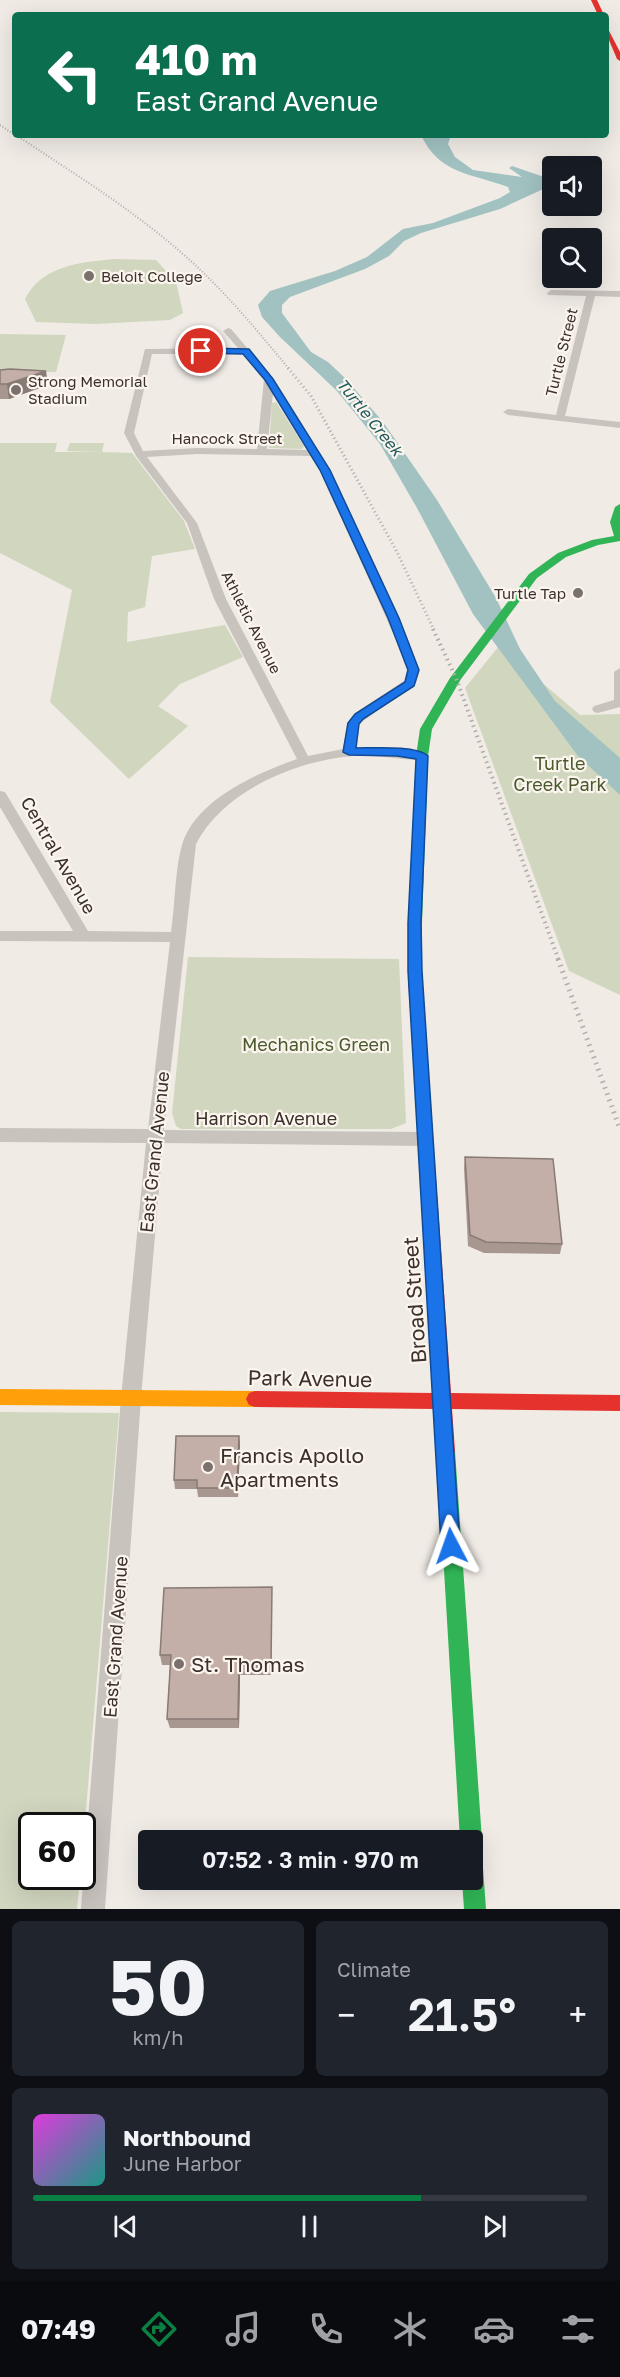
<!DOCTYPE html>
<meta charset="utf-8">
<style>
body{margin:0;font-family:"Golos Text",sans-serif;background:#20242c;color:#f1f3f6;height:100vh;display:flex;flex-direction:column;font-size:22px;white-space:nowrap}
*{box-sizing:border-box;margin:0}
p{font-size:20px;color:#9ea1a6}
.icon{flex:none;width:33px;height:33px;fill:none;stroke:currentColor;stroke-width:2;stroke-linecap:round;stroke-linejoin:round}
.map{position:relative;height:1909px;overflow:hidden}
.side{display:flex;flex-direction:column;gap:12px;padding:12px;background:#0d0f14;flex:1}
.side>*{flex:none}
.banner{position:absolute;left:12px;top:12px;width:597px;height:126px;border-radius:6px;box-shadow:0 6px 24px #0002;background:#0b6e4f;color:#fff;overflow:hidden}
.tools{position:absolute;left:542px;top:156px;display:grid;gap:12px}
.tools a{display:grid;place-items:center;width:60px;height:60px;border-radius:6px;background:#171b24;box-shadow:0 6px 24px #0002;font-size:30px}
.speed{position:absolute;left:18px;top:1812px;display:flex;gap:12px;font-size:30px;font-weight:700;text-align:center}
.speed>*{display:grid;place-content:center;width:78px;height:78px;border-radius:50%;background:#171b24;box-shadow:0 6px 24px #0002;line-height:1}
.speed .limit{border:3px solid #111;border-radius:9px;background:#fff;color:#111}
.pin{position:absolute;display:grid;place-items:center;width:51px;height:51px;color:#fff;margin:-26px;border:3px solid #fff;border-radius:50%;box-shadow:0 2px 6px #0007}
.me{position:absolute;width:66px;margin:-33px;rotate:356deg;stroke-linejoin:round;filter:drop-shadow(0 0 4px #0008)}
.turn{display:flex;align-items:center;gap:21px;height:126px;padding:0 24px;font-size:27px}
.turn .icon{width:78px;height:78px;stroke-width:2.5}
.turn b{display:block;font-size:42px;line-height:51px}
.big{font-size:45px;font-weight:600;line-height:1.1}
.side .tile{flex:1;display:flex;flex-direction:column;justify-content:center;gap:9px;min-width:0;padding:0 21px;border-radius:9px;background:#20242c}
.side .dial{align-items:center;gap:0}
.dial b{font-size:78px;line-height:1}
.song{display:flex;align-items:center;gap:18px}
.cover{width:72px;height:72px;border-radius:9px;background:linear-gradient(135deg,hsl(300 70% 55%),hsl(170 70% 35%))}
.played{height:6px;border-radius:3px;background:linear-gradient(90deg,#0b8043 70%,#363941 70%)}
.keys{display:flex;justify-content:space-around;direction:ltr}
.heat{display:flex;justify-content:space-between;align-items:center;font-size:33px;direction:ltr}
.side .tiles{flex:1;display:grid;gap:12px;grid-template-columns:1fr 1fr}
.tile:last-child{grid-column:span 2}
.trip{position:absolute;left:138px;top:1830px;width:345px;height:60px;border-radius:6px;background:#171b24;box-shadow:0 6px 24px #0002;font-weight:600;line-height:60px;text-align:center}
.tab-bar{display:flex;height:96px;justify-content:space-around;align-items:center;background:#090b0e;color:#9ea1a6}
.tab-bar .icon{width:42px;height:42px}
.tab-bar .selected{color:#0b8043}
.tab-bar b{font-size:27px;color:#f1f3f6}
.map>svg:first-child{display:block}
.green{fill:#d1d6bf}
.water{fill:#a1c2c1}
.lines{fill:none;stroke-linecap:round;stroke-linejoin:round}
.street{fill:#c9c3be;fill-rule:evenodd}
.fast{fill:#30b455;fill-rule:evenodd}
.slow{fill:#ff9f0a;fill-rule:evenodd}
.jam{fill:#e5322d;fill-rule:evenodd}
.rail-far3{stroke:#b1aca8;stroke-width:2;stroke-dasharray:1 2;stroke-linecap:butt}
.rail-far2{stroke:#b1aca8;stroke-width:3;stroke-dasharray:1 3;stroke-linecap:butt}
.rail-far1{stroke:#b1aca8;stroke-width:4;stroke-dasharray:1.5 4;stroke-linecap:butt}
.rail{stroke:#b1aca8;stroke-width:5;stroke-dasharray:1.5 5;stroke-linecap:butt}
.wall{fill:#a89690}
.shaded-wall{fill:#887a75}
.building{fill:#c3afa7;stroke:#887a75;stroke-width:1.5}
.route{fill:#1a73e8;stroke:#114b97;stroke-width:1.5}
.poi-dot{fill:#7a716c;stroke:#fbf5ee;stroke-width:2}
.labels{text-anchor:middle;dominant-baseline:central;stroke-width:4.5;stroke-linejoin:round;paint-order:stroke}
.far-poi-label{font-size:15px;fill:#3b302b;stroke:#fbf5ee;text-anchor:start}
.far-street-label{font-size:15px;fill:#3b302b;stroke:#fbf5ee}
.far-water-label{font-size:16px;font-style:italic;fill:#1f5a5e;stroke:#fbf5ee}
.park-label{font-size:18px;fill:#4a5a2e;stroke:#fbf5ee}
.street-label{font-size:18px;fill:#3b302b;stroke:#fbf5ee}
.near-street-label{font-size:21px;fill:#3b302b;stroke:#fbf5ee}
.near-poi-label{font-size:21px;fill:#3b302b;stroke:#fbf5ee;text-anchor:start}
</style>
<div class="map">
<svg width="620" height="1909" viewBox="0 0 620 1909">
<rect width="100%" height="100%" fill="#f0ebe5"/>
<g class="green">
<path d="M115,259L156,260L176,282L183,313L170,320L96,324L36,322L25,299C42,265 82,262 115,259Z"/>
<path d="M0,334L66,335L56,372L0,373Z"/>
<path d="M276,402L304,446L302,449L269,448L272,403Z"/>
<path d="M0,443H57L55,452H99L67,451L70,443H104L102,452L132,453L184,521L195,549L152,556L145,607L128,612L127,642L225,625L243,657L180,684L158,706L188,726L129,779L50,702L72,590L0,553Z"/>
<path d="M499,646L580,715L620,714V995L569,971L465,688Z"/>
<path d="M188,957L399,959L406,1123L391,1129H181L176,1126L172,1113Z"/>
<path d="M0,1412L119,1413L83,1846L82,1826H32V1876L80,1877L77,1909H0Z"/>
</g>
<path class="water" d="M421,135H451L448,144L455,157L473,170L522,177L509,168L512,166L547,178L552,185L500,209L421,233L404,241L389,256L365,269L290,297L282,305V313L311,352L328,362L346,379L383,422L437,500L496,598L520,649L555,701L620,758V795L578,756L473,614L417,508L380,444L337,391L280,337L262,317L258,305L270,291L335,271L367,257L403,229L433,223L500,198L510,192L508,187C471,173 440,175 421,135Z"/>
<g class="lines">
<g class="street">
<path d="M551,290L620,291V297L595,296L565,416L620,422V428L508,415L503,412L508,409L556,415L586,296L548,295L547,293Z"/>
<path d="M228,328L231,329L272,377L330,470L409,642L419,670L416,683L359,724L356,747L395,748L427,753L429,756C426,759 426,760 421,760C398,760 375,754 352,756C295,761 223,791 196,844L164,1130L425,1132L431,1134L433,1139L431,1144L425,1146L163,1143L141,1398L105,1909H81L121,1398L146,1143L0,1142V1128L148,1129L170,942L0,941V931H73L0,807V791L5,792L88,931L171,932C175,906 175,869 182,845C195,800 257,773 297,759L214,599L187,523L136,456L124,433L145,349L238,348L223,331ZM152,354H243L264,379L257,449L197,448L143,451L134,433ZM273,393L308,450L267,449ZM197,454L311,456L320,470L397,642L407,670L404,681L355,713L347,723L343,749L308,756L226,599L197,523L147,457Z"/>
<path d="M620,668V707L598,713L594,712L592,709L594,706L614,700V672Z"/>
</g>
<g class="fast">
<path d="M620,504V541L598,545L566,557L537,578L461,679L432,729L428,756L422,923V978L420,982H410L408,978V923L416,756L420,729L450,678L529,574L558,553L592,540L614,536L610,522L615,507Z"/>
<path d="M446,1442L452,1445L455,1451L482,1840L478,1847L472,1850V1840H460L437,1451L440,1445Z"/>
<path d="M472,1858L480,1860L483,1868L486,1909H464L462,1880H472Z"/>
</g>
<path class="slow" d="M0,1389L255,1391L261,1393L264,1399L261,1405L255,1407L0,1405Z"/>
<g class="jam">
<path d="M591,0H597L604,15H598Z"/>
<path d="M606,25L620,52V61L617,59L606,33Z"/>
<path d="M415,973L420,974L422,978L451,1393L620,1395V1411L452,1409L455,1451L452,1457L446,1460L440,1457L437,1451L435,1409L255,1407L249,1405L246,1399L249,1393L255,1391L434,1393L408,978L410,974Z"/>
</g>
<g class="rail-far3">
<path d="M0,125L15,135"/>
<path d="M16,135C73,173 132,209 184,255C223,289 256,329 289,369"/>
</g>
<path class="rail-far2" d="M288,368L311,396L396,550L434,630"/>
<path class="rail-far1" d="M433,629L456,678L559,961"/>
<path class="rail" d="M558,959L620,1129"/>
</g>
<g class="wall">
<path d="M0,370L48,385L9,399H0Z"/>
<path d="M465,1157L562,1244L560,1254L484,1253L468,1246L464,1168Z"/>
<path d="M239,1436L240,1446L238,1497H198L197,1489H175L174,1480Z"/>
<path d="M272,1587L271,1675H240L239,1728H170L167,1719L170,1665H162L160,1655Z"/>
</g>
<g class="shaded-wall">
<path d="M46,371L48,385L9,399L7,384Z"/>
<path d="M239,1436L240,1446L238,1497L237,1488Z"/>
<path d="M239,1665L240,1675L239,1728L238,1719Z"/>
</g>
<g class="building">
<path d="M10,369L46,371L7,384H0V370Z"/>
<path d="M465,1157L553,1159L562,1244L486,1242L470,1235Z"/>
<path d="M176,1436H239L237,1488H197V1480H174Z"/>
<path d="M272,1587L271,1665H239L238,1719H167L171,1655H160L164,1588Z"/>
</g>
<path class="route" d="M201,348L249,349L273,379L330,470L399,618L419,670L414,686L363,719L359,724L356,748C373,748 416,745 428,756L421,923L422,971L460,1546L458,1552L451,1555L444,1552L441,1546L408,971V923L416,759L397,756L349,755L343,752L348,723L355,714L405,682L408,670L388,618L320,470L265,380L243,354L198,353V349Z"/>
<g class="poi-dot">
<circle cx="89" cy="276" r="6"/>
<circle cx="16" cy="390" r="6"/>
<circle cx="578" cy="593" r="6"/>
<circle cx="208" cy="1467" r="6"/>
<circle cx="179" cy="1664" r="6"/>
</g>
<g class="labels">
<g class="far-poi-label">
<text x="101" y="276">Beloit College</text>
<text x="28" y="381">Strong Memorial<tspan x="28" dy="17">Stadium</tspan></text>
<text x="566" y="593" text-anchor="end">Turtle Tap</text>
</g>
<g class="far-street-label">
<text transform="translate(561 352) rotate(-76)">Turtle Street</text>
<text x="227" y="438">Hancock Street</text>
<text transform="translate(252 622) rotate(63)">Athletic Avenue</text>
</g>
<g class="far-water-label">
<text transform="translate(370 417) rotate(51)">Turtle Creek</text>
</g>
<g class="park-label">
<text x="560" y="763">Turtle<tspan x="560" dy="21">Creek Park</tspan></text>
<text x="316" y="1044">Mechanics Green</text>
</g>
<g class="street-label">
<text transform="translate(59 855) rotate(60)">Central Avenue</text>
<text x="266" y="1118">Harrison Avenue</text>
<text transform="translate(154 1152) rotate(-84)">East Grand Avenue</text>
<text transform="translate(115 1637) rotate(-86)">East Grand Avenue</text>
</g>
<g class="near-street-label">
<text transform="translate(414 1300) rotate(-94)">Broad Street</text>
<text transform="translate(310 1378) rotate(1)">Park Avenue</text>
</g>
<g class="near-poi-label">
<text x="220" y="1455">Francis Apollo<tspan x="220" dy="24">Apartments</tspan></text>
<text x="191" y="1664">St. Thomas</text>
</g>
</g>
</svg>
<div class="tools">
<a><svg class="icon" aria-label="sound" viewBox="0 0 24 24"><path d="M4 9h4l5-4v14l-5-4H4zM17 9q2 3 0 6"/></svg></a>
<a><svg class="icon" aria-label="search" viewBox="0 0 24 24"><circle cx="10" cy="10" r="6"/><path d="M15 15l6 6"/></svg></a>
</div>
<div class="speed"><div class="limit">60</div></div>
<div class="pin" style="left:201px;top:351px;background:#d93025"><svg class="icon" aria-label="arrive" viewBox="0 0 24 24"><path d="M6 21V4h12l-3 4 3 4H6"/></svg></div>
<svg class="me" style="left:451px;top:1546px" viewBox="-20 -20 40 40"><path d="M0-17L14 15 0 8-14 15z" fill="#1a73e8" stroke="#fff" stroke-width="4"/></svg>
<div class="trip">07:52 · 3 min · 970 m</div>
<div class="banner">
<div class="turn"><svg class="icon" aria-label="left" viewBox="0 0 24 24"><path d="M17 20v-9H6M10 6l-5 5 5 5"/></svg><div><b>410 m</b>East Grand Avenue</div></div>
</div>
</div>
<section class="side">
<div class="tiles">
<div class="tile dial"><b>50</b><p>km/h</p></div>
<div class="tile"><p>Climate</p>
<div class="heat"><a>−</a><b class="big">21.5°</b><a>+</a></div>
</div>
<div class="tile">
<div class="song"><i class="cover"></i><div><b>Northbound</b><p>June Harbor</p></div></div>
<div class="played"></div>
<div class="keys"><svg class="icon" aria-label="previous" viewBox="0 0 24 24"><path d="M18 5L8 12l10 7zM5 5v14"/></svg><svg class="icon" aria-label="pause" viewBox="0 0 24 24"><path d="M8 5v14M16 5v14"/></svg><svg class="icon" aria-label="next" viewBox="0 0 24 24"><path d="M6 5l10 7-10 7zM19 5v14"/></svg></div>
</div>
</div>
</section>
<nav class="tab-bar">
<b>07:49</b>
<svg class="icon selected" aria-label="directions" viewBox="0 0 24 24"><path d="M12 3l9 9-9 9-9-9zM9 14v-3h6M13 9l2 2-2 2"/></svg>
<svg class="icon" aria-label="music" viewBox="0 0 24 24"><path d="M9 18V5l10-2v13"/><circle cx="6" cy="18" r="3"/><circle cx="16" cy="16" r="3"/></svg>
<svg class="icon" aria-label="phone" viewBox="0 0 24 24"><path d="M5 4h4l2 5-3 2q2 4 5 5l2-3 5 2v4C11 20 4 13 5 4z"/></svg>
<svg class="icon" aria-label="climate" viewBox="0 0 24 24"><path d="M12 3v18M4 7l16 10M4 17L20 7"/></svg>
<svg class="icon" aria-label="car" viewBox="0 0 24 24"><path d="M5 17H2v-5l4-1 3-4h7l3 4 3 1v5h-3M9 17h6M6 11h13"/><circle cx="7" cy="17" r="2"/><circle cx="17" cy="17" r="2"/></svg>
<svg class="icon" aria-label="filters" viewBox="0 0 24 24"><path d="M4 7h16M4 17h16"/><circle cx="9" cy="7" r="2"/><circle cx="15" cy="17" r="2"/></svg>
</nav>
